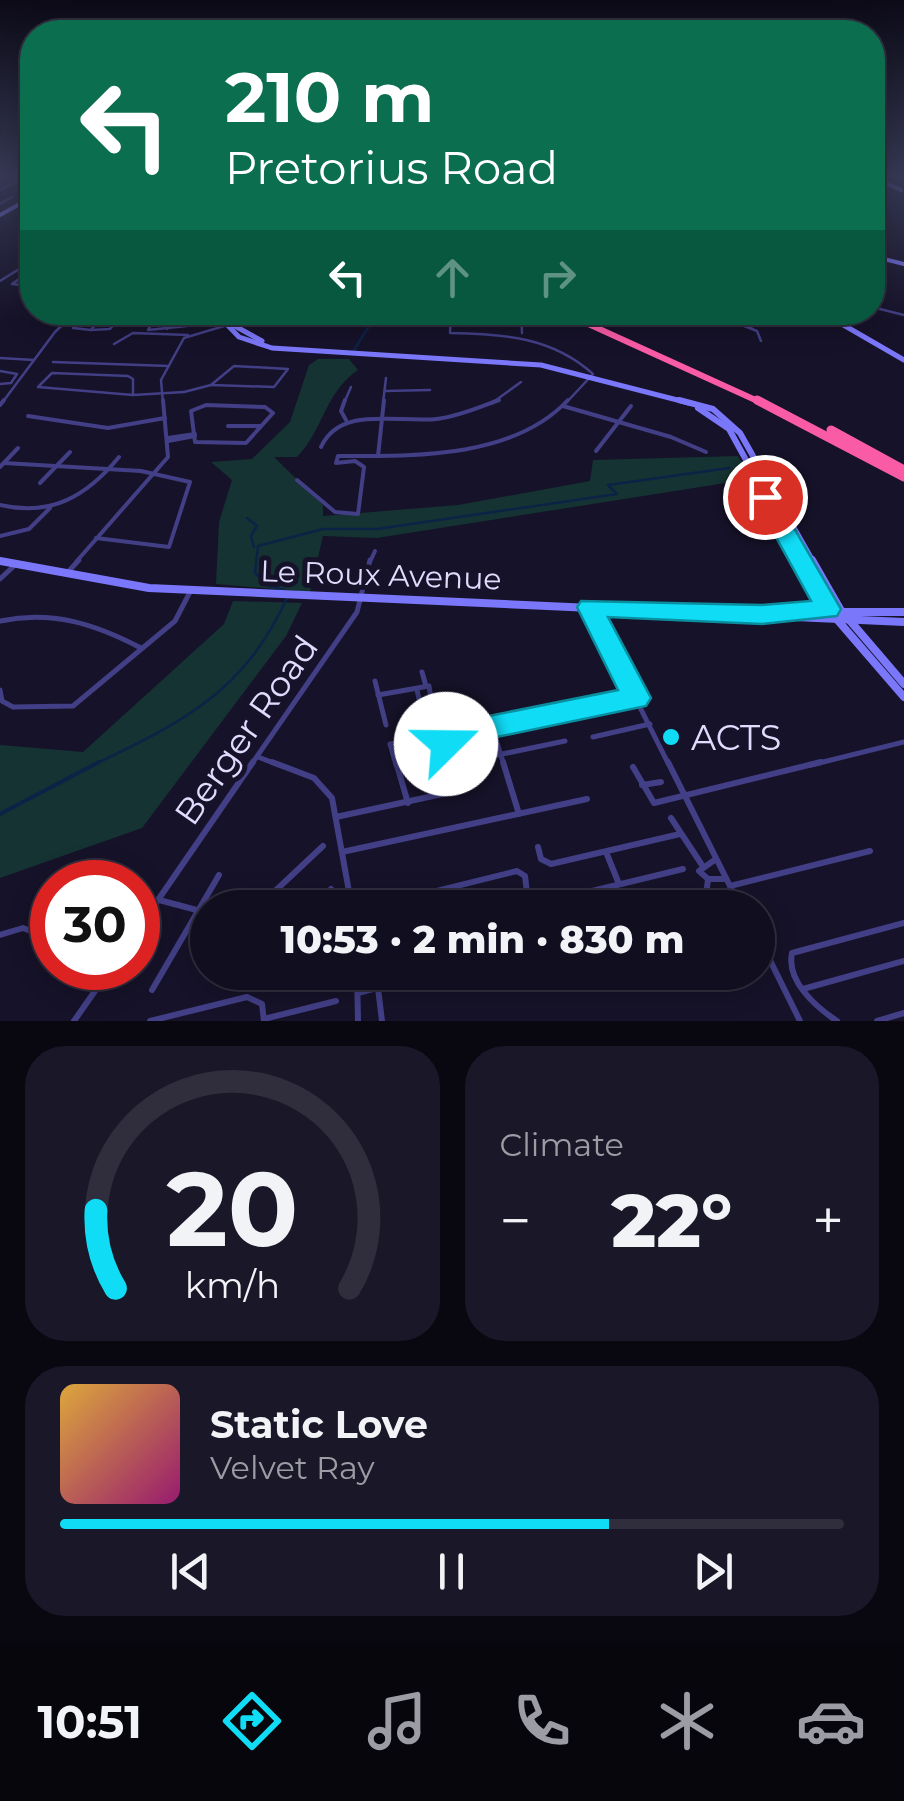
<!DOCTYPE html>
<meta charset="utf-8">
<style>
body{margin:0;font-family:Montserrat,sans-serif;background:#191728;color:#f1f3f6;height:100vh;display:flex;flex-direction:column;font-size:38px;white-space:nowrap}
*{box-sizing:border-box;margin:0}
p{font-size:32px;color:#9c9ca4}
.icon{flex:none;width:55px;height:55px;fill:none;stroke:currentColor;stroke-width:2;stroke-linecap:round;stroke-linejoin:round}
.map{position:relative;height:1021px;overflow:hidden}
.drawer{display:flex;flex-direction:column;gap:25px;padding:25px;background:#090811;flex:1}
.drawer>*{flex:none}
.top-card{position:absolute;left:20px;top:20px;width:865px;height:305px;border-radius:40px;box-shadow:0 5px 25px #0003,0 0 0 2px #302e3d;background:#0b6e4f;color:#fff;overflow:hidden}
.speed{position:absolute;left:30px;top:860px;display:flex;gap:20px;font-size:50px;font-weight:700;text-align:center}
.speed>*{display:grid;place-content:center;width:130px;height:130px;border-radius:50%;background:#100e1f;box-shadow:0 5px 25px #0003,0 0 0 2px #302e3d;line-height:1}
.speed .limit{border:15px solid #d22;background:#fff;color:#111}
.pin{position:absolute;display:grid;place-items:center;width:85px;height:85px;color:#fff;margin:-42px;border:5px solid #fff;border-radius:50%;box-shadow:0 2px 10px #0007}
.me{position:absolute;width:110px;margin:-55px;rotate:68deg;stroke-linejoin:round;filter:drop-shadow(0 0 8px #0008)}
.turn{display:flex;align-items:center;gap:35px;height:210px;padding:0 40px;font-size:45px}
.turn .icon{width:130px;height:130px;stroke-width:2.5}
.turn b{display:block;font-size:70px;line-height:85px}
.lanes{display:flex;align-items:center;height:95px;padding:0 40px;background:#0003;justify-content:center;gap:50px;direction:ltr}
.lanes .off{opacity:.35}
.big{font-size:75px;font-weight:800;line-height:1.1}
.drawer .widget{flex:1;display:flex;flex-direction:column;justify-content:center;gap:15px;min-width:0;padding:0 35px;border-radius:40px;background:#191728}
.drawer .dial{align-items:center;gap:0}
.dial svg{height:260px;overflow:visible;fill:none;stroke:#302e3d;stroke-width:7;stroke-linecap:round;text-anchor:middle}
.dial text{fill:#f1f3f6;stroke:none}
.song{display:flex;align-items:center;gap:30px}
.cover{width:120px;height:120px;border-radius:15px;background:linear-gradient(135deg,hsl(40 70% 55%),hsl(320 70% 35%))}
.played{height:10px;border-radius:5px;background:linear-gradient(90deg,#10dcf6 70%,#302e3d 70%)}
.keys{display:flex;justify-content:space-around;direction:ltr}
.heat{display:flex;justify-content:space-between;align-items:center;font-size:55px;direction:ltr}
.drawer .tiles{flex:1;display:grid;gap:25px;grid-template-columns:1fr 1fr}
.widget:last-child{grid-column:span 2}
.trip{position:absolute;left:190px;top:890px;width:585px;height:100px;border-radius:50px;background:#100e1f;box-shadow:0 5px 25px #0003,0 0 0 2px #302e3d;font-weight:800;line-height:100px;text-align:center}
.tab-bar{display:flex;height:160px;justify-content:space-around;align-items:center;background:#06060c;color:#9c9ca4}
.tab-bar .icon{width:70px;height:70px}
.tab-bar .on{color:#10dcf6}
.tab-bar b{font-size:45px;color:#f1f3f6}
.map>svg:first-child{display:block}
.green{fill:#153332}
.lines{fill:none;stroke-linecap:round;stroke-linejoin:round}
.stream-far1{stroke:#0d2247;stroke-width:2.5}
.stream{stroke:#0d2247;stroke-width:4}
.street-far3{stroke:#423f86;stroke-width:2.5}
.street-far2{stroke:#423f86;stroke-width:4}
.street-far1{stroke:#423f86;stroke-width:5}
.street{stroke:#423f86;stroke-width:6}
.secondary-far3{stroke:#7b77fa;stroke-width:4}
.secondary-far2{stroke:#7b77fa;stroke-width:5}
.secondary-far1{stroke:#7b77fa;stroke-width:6}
.secondary{stroke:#7b77fa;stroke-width:8}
.highway-far1{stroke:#f95ca5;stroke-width:6}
.highway{stroke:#f95ca5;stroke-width:9}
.route{fill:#10dcf6;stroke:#0a8fa0;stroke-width:2.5}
.poi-dot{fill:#10dcf6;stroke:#161229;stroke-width:4}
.labels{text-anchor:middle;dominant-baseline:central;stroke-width:10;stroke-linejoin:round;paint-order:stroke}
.street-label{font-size:30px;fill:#e0dcfe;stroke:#161229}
.near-street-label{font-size:35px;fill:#e0dcfe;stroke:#161229}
.near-poi-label{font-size:35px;fill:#e0dcfe;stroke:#161229;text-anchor:start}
</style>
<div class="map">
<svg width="904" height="1021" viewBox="0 0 904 1021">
<rect width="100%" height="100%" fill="#161229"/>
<g class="green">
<path d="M318,359H349L358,370C325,392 323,431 297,457H274L323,505V516L458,505L590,481L593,460L738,456L751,479L377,538L323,536L310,592L216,584L219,522L232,480L211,462L252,459L290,422L309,365Z"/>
<path d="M233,601L302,603L286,636L142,828L0,878V745L83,752L224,624Z"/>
</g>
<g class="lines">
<g class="stream-far1">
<path d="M354,350L378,312"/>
<path d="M247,518L257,526L251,536L254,547"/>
<path d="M285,590L269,586L255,573L258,546L323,529H377L617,494L608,485L729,468"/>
<path d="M93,765C185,721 244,692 288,596"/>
</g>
<path class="stream" d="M0,814L99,762"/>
<g class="street-far3">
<path d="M0,178L20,180"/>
<path d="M0,190L24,178"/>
<path d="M0,204L12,197"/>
<path d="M32,270L12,284L32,286"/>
<path d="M0,281L32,261"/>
<path d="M872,307L904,315"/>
<path d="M451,312L450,333C504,334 552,337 593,374L566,403"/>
<path d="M521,312L522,333"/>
<path d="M709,312L757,331L761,341"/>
<path d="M74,315H103"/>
<path d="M276,316L286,317L282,315"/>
<path d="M726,318L757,324L750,327"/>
<path d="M77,319L73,328L91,330L106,312"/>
<path d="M115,323L151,325L148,330L187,326L196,312"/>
<path d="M132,324L142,312"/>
<path d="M151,325L160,312"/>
<path d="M233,325L274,316"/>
<path d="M167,329L178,312"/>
<path d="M91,330L110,329L124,312"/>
<path d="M114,344L133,333L188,335"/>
<path d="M0,358L34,360"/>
<path d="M53,362L169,366"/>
<path d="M234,366L288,369L274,387L211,385Z"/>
<path d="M0,371L17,374L11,383L0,384"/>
<path d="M52,373L128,376L133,379V395L38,387Z"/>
<path d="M385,391L430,390"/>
<path d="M184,392L211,385"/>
<path d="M133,395L184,392"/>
<path d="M2,403L55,332L76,312"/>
<path d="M163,403L161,380L184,338L271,312"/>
<path d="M344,403L351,387"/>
<path d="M383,403L386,378"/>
<path d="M492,403L521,382"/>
</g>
<g class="street-far2">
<path d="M345,400L341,411L346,420"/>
<path d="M0,405L4,400"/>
<path d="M206,405L265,407L273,413L246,443L195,442L191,411Z"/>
<path d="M563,406L671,437L706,452"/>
<path d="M28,416L108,428L165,418"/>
<path d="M228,426H261"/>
<path d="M168,438L195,434"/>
<path d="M168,441L195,436"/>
<path d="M321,447C340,405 397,423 437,419C457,417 480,407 499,400"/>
<path d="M596,451L631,406"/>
<path d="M378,456L384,400"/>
<path d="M4,463L141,471L190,482L169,547L96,538"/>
<path d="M0,467L18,448"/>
<path d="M297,480L335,512L358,514L364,467L355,461L336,463L338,456C413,456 513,459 568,400"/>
<path d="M40,483L70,452"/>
<path d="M0,505C51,517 87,496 119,457"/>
<path d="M0,536L29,529L50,508"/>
<path d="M76,562L168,457L163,400"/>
<path d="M370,562L375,551"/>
</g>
<g class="street-far1">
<path d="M67,573L79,560"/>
<path d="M0,579L15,565"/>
<path d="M590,608L669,765"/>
<path d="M0,621C52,610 95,624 141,648"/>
<path d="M422,672L426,686"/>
<path d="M375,681L386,725"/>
<path d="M0,690L2,701L13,707L73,706L175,621L191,590"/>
<path d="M417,690L420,703L434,712"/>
<path d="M378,695L429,686L436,728L448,738"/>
<path d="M492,727L504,765"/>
<path d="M593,737L650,724"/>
<path d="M258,757L279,765"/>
<path d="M459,763L565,741"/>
<path d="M251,765L357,612L370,560"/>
<path d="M396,765L390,744L421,738"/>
<path d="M449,765L446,743L454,734L636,698"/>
<path d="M811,765L904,742"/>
</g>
<g class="street">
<path d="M272,762L314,778L332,798L352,908"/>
<path d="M396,762L408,803"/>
<path d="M503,762L519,814"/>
<path d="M668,762L741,908"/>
<path d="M633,767L654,803L821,762"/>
<path d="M642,785L661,782"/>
<path d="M336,817L447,793L449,762"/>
<path d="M671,818L702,865"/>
<path d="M538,847L541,859L551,864L680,834"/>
<path d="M342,852L587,799"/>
<path d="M606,852L619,884"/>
<path d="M716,859L699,871L708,879H724"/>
<path d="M730,886L870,851"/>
<path d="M559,899L683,869"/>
<path d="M159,900L208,913"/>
<path d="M257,908L323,846"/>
<path d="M313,908L331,889"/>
<path d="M368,908L517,871L525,876L527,893L521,908"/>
<path d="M683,908L705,901L708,880"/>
<path d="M138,929L253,762"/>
<path d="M0,935L23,928L52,939"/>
<path d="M758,936L800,1021"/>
<path d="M357,972L358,1021"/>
<path d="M223,980L228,972"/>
<path d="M378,988L382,1021"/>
<path d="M803,989L904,961"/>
<path d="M152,990L219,875"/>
<path d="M358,993L436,972"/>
<path d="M264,1019L336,1001"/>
<path d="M74,1021L111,968"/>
<path d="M150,1021L247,997L262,1004L264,1021"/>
<path d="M837,1021C816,1007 786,981 792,953L904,923"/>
<path d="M877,1021L904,1013"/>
</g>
<g class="secondary-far3">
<path d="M876,178L901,190"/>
<path d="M0,215L32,197"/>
<path d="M872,256L904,264"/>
</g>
<g class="secondary-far2">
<path d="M215,312L239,337L272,348L541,365L689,403"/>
<path d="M224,312L233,325L262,341"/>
<path d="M821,312L904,360"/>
</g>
<g class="secondary-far1">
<path d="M679,400L713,409L740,433L813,562"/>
<path d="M698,408L729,429L802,562"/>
<path d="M0,561L5,562"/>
</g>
<g class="secondary">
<path d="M801,560L828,609L904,697"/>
<path d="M812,560L840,609L904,684"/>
<path d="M0,561L149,588L904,622"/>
<path d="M773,612H904"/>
</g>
<path class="highway-far1" d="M562,312L762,403"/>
<g class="highway">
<path d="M757,400L904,477"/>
<path d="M831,430L904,470"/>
</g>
</g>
<linearGradient id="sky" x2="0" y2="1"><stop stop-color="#0c0a17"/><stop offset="0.55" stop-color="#363954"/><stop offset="1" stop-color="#363954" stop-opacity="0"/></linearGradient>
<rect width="904" height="321" fill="url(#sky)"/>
<path class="route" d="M765,490L776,497L841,609L837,616L762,624L608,617L651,698L646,706L463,744L446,756L435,752L431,744L444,725L618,690L577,607L581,601L762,605L811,601L754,497Z"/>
<circle class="poi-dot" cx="671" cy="737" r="10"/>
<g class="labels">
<g class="street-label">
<text transform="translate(381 575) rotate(2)">Le Roux Avenue</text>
</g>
<g class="near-street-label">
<text transform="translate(246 730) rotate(-55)">Berger Road</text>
</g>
<g class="near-poi-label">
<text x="691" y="737">ACTS</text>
</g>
</g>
</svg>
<div class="speed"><div class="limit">30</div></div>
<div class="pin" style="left:765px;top:497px;background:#d93025"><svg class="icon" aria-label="arrive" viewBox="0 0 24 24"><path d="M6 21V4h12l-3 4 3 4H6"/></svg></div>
<svg class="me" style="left:446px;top:744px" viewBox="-20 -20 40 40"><circle r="19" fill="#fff"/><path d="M0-13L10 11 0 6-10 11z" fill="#10dcf6"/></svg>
<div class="trip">10:53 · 2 min · 830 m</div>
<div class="top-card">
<div class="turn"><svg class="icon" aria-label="left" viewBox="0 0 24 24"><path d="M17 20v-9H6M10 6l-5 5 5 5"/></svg><div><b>210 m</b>Pretorius Road</div></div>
<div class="lanes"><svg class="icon" aria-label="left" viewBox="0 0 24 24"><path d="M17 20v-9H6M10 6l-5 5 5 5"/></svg><svg class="icon off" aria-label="ahead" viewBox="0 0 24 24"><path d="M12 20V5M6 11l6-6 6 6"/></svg><svg class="icon off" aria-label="right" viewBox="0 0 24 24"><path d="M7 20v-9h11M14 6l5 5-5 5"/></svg></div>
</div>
</div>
<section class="drawer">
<div class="tiles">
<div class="widget dial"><svg viewBox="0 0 100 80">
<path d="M14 69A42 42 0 1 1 86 69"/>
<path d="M14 69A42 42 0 0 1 8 45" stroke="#10dcf6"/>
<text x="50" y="56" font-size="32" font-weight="700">20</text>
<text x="50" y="72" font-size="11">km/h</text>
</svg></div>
<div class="widget"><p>Climate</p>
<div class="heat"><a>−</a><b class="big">22°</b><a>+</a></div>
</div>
<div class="widget">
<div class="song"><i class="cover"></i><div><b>Static Love</b><p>Velvet Ray</p></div></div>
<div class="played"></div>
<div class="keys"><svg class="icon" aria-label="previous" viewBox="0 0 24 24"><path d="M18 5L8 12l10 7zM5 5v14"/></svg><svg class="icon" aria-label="pause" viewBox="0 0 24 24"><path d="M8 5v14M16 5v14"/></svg><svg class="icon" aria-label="next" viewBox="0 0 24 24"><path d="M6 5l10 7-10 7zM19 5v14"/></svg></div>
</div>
</div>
</section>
<nav class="tab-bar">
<b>10:51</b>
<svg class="icon on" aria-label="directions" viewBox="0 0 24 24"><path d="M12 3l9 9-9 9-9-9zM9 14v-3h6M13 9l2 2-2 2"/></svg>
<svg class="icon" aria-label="music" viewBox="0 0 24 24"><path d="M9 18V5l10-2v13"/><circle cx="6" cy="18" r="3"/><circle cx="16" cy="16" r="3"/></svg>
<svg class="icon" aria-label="phone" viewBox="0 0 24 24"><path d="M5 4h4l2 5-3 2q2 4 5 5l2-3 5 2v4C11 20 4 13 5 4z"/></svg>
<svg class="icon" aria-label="climate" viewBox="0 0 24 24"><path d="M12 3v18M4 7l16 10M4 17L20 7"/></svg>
<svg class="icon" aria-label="car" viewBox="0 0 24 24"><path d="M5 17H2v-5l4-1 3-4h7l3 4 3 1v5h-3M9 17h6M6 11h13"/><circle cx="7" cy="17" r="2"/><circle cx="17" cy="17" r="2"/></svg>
</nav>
